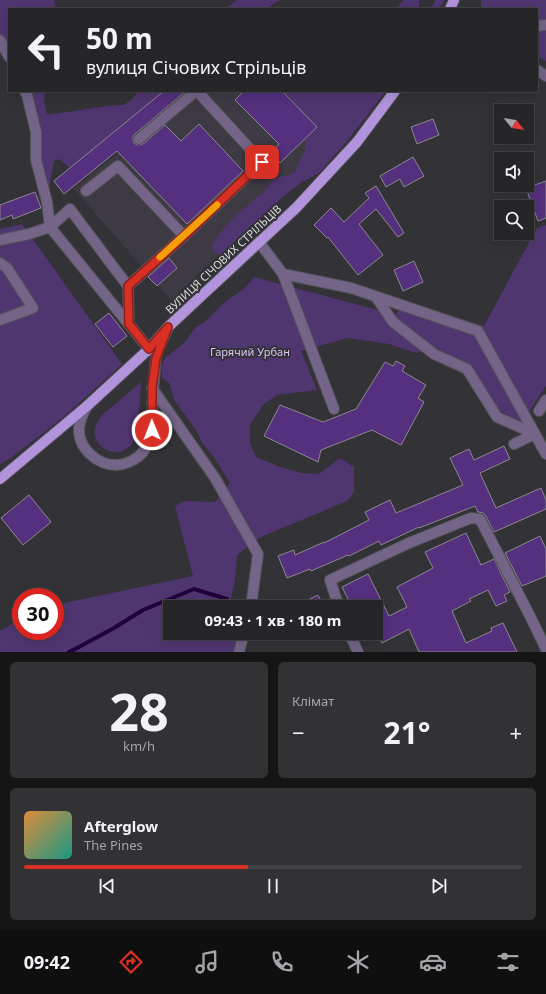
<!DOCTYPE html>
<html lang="uk">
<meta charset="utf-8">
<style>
body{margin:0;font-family:"Noto Sans",sans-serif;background:#323234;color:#f1f3f6;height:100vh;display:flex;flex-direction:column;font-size:15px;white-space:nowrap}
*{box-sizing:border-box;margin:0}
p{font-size:13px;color:#a4a5a8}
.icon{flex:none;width:22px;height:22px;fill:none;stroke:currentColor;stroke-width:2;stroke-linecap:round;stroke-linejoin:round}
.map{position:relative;height:652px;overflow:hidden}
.side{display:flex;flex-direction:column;gap:10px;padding:10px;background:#151516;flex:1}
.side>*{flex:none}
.guide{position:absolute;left:8px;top:8px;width:530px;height:84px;border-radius:0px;box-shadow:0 4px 16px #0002,0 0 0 1px #424345;background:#262628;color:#f1f3f6;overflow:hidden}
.needle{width:26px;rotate:120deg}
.buttons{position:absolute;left:494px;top:104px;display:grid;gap:8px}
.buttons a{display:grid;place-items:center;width:40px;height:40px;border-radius:0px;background:#262628;box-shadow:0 4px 16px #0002,0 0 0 1px #424345;font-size:20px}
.speed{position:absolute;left:12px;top:588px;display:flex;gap:8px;font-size:20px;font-weight:700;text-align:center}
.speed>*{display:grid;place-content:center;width:52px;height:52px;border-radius:50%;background:#262628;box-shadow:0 4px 16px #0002,0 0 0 1px #424345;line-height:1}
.speed .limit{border:6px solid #d22;background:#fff;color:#111}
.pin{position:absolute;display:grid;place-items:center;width:34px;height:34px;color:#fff;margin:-17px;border-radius:8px;box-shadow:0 2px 6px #0006}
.me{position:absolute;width:44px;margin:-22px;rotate:359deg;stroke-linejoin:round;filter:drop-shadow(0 0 3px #0008)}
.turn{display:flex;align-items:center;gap:14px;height:84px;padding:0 12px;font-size:18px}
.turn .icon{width:52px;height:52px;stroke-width:2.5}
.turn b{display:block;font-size:28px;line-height:34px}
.big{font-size:30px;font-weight:700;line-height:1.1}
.side .tile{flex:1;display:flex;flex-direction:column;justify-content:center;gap:6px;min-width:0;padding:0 14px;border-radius:6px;background:#323234}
.side .dial{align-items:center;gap:0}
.dial b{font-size:52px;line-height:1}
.song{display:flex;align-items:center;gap:12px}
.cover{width:48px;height:48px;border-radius:6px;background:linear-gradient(135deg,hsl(30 70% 55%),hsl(170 70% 35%))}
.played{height:4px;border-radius:2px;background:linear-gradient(90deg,#d93025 45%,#424345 45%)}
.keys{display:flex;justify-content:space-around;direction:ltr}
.heat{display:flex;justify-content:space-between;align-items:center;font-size:22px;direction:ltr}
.side .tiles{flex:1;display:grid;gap:10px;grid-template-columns:1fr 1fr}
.tile:last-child{grid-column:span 2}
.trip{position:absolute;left:163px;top:600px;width:220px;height:40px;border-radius:0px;background:#262628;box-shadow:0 4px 16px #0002,0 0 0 1px #424345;font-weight:700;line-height:40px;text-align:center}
.menu{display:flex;height:64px;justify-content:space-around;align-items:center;background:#0f0f10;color:#a4a5a8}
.menu .icon{width:28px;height:28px}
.menu .active{color:#d93025}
.menu b{font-size:18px;color:#f1f3f6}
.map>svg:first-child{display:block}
.built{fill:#3e3a44}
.green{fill:#503671}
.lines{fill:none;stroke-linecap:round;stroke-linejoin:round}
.stream{stroke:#20013b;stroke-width:4}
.building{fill:#55307e;stroke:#8b898e}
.minor-casing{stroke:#525154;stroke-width:12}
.major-casing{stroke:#525154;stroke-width:12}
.minor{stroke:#736488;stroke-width:10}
.major{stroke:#b294dd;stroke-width:10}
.route-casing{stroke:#8d1f18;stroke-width:10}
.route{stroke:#d93025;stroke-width:7}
.slow{stroke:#f59e0b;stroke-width:7}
.labels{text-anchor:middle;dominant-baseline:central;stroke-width:4;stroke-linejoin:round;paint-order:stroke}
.street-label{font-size:11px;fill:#dedddf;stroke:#333236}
.park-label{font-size:11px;fill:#d9c8f4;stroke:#333236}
</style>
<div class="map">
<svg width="546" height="652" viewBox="0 0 546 652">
<rect width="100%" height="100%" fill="#333236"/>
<path class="built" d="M193,91H281L333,147L171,300L74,189Z"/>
<g class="green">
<path d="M0,0H54L56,9H9V46L0,34Z"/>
<path d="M237,0H280L265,9H225Z"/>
<path d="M404,0H419V9H396Z"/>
<path d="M436,0H445L439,9H430Z"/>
<path d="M481,0H546V61L537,56V9H481Z"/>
<path d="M29,91H45L44,101L47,115L108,106L123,105L130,101L139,91H164L70,168L59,159L54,161L50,182V195L42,199L39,124L36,109Z"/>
<path d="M283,91H386L347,141L319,173L302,182L285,195L220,255L215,253L212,248C215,232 247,207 259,195L264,192L273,179L281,176H288L295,172L305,150V139L317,127Z"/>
<path d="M22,224L122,364L67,414L11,458L0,464V229Z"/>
<path d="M546,225V386L522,422L500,411L467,364L434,347L416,353L389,344L348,338L301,351L317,390L277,395L264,404L250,424V444L256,457L280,467L301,473L319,474L340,458L354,467V492L347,501L261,537L237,555L235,580L229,607H170V633H233L237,643L235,652H0V631L21,619V631H55V605L193,576L175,506L185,501L215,502L230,483L216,460L202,442L196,430L174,400L170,384L162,377L161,367L165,358L184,343L195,328L206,321L225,302L245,288L254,277L396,315L402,301L484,326L537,228Z"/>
<path d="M141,382C140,394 139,434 133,442C118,465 84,444 98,421C101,415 108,410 113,406C122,398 132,390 141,382Z"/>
</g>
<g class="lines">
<path class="stream" d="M69,652L79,647L114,628L143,610L194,589L227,599"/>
</g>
<g class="building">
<path d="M164,91H186L135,134L133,136V140L134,143L137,145L143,144L165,125L181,141L199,124L243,171L187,224L117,151L64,194L54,181Z"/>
<path d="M244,91H282L317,127L280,163L270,153L279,144L235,100Z"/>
<path d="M433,119L439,135L417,144L411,127Z"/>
<path d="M413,157L424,176L404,187L400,179L386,187L380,176Z"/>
<path d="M546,181V218L538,221L526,188Z"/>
<path d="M376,186L404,233L398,237L376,209L359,224L383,255L358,275L328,237L327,238L314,225L331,208L344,222L369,198L365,193Z"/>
<path d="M35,192L41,208L13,219L12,215L0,220V205Z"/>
<path d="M169,258L177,268L157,286L148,277Z"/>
<path d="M414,261L423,282L403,291L394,270Z"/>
<path d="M109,313L127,336L113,347L95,324Z"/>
<path d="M396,361L405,366L402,371L426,385L418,398L424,402L401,445L372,430L321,450L318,462L264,436L280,405L323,422L356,409L385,362L393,366Z"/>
<path d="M504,446L510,459L480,473L496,508L541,488L546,500V509L494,532L486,516L483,513L478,512L475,506L419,528V527L381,545L379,541L349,556L348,555L311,571L310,569L287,578L278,556L294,550L295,555L324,542V543L369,520L365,512L390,500L396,513L463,485L450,458L469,449L474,460Z"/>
<path d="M29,495L51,522L23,545L1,518Z"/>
<path d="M466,533L481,565L494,559L510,592L504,595L507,601L496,606L488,590L469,599L471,601L452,611L466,643L492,631L491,628L503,623L517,652H419L409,629L382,643L376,631V607H352L342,587L368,574L389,616L407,607L397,587L433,568L425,552Z"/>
<path d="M540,536L546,549V576L522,586L505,553Z"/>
<path d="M318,595L324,607H294Z"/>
</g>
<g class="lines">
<g class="minor-casing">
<g id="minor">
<path d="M537,26L546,25"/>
<path d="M0,40L9,57"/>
<path d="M537,70L546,76"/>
<path d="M25,91L27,95L36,132V160L47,202L50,227L149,349"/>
<path d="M139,139L196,91"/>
<path d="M86,191L118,166L184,236"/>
<path d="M0,240L29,234L50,227L70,209L118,273L128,286L184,236L262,162L197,91"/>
<path d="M259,242L283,274L351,288L478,331L546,454"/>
<path d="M0,263L7,268L33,308L0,320"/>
<path d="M283,274L334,409"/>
<path d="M128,286L129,324"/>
<path d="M376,297L393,322L434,354L467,369L497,417L535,434L514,444"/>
<path d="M152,388L215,478L258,554L251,607"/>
<path d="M87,406C83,413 80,420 79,428C78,448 97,465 116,465C133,464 147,453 151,436C153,429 152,422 152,415C152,400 153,385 155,370C155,366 155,362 156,358C158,348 163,339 167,330"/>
<path d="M539,411L546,400"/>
<path d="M339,607L330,580L409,543L471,518L480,519L530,616L546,649"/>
<path d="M349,633L358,652"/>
<path d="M239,652L244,633"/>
</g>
</g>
<g class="major-casing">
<g id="major">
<path d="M450,9L454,0"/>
<path d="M0,479L87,406L149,349L168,327L296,208L357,142L395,91"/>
</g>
</g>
<use href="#minor" class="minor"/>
<use href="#major" class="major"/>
</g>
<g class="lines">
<g class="route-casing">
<path id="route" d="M152,430V388L156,358L168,327L149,349L129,324L128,286L184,236L262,162"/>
</g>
<use href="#route" class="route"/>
<path class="slow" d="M160,257L217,205"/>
</g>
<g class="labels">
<g class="street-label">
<text transform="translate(223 259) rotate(-43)">ВУЛИЦЯ СІЧОВИХ СТРІЛЬЦІВ</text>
</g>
<g class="park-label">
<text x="250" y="351">Гарячий Урбан</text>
</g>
</g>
</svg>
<div class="buttons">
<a><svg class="needle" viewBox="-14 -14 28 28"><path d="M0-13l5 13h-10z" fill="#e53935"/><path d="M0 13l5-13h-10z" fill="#a4a5a8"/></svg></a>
<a><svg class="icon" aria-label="sound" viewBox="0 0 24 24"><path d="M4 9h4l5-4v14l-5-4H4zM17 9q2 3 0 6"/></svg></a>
<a><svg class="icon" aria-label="search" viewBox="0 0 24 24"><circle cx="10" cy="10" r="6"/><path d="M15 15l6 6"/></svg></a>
</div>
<div class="speed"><div class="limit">30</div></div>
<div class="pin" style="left:262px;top:162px;background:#d93025"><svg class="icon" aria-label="arrive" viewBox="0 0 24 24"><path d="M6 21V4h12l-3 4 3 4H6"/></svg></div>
<svg class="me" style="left:152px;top:430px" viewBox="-20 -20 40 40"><circle r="17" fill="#d93025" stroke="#fff" stroke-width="3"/><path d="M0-11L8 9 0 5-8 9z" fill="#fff"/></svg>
<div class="trip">09:43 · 1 хв · 180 m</div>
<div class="guide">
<div class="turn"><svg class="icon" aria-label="left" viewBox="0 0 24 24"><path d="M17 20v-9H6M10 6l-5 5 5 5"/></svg><div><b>50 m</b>вулиця Січових Стрільців</div></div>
</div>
</div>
<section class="side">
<div class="tiles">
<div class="tile dial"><b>28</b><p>km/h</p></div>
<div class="tile"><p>Клімат</p>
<div class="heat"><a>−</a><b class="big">21°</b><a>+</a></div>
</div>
<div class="tile">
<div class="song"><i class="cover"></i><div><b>Afterglow</b><p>The Pines</p></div></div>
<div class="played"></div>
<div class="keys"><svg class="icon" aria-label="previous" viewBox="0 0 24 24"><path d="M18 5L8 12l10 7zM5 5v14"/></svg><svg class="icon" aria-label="pause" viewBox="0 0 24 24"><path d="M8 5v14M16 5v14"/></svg><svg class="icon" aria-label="next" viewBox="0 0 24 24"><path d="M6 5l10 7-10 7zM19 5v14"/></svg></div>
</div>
</div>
</section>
<nav class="menu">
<b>09:42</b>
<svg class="icon active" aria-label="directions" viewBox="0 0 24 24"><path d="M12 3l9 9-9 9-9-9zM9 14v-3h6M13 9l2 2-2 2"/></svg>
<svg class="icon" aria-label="music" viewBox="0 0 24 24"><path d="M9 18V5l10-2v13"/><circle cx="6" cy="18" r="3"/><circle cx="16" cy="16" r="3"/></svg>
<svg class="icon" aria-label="phone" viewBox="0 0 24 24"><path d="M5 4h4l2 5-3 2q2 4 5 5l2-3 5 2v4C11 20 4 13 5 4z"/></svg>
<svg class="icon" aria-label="climate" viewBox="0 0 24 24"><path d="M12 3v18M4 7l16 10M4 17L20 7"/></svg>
<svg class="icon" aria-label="car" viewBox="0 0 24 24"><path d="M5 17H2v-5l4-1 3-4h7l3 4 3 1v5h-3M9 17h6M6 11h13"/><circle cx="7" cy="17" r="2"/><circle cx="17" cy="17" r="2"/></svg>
<svg class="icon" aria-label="filters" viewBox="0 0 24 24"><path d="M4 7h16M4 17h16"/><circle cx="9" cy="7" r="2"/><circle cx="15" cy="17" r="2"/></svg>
</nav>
